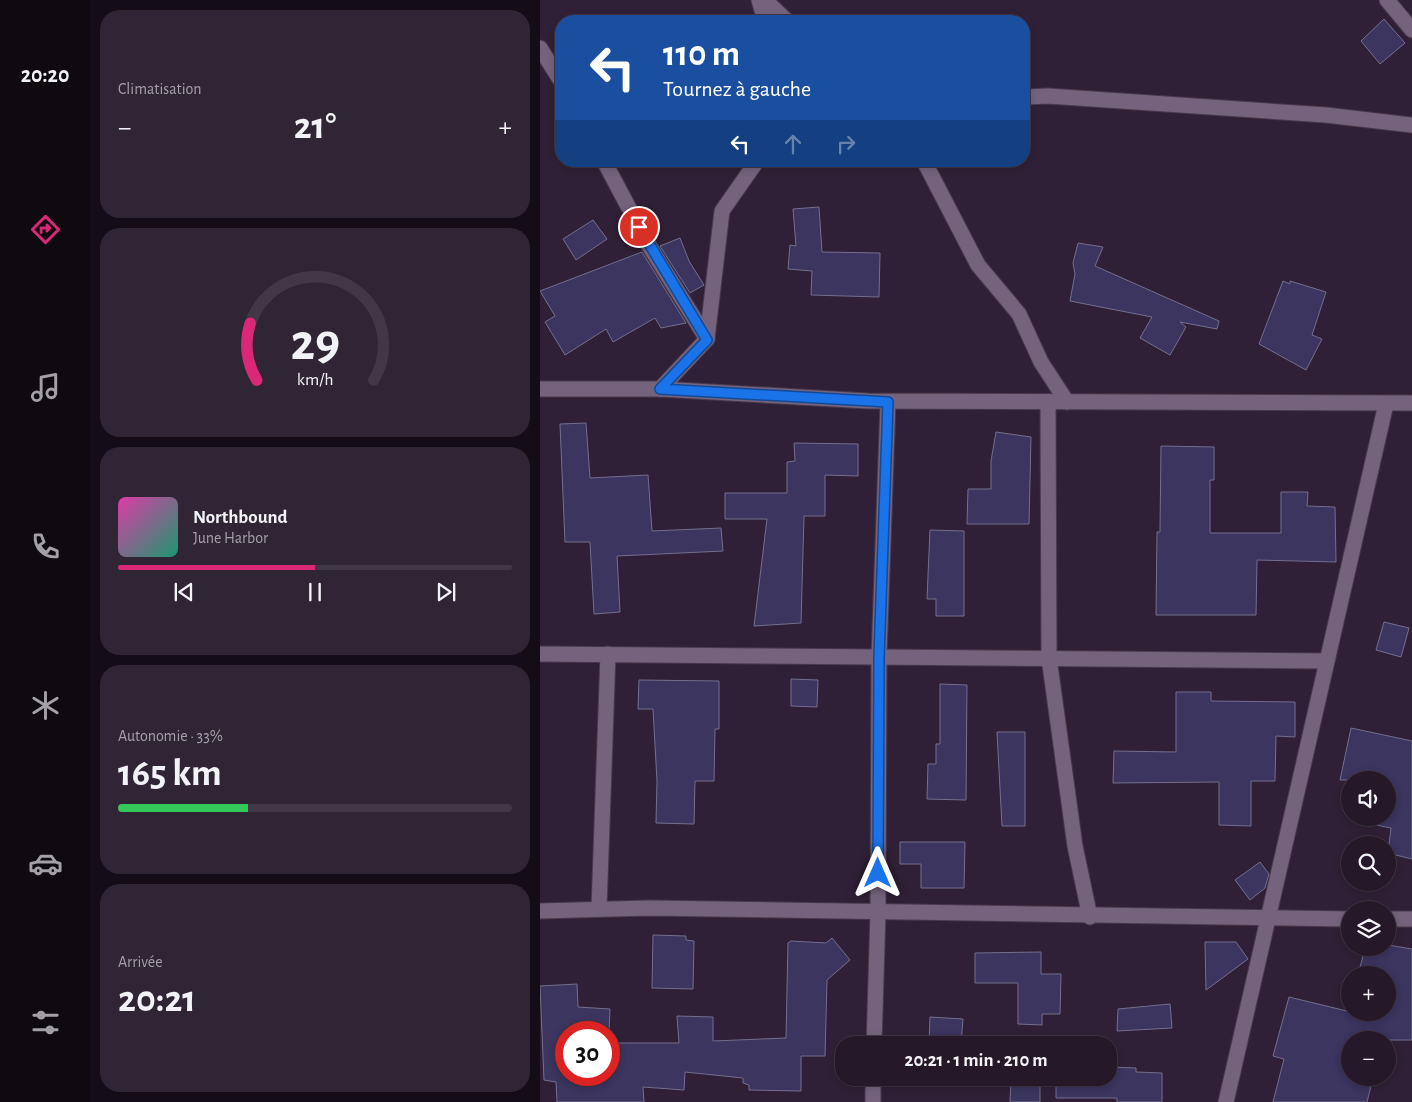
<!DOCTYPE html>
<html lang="fr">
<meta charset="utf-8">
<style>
body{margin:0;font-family:"Alegreya Sans",sans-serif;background:#302535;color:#f1f3f6;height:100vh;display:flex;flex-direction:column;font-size:19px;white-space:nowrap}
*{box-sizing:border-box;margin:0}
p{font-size:16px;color:#a3a0a8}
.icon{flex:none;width:28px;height:28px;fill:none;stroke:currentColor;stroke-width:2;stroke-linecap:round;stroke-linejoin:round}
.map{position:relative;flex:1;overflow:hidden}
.side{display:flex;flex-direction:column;gap:10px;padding:10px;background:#140d17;width:450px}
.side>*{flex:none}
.guide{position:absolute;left:15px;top:15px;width:475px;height:152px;border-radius:20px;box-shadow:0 2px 8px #0003,0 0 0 1px #413746;background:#1a4fa0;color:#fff;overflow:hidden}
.buttons{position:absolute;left:801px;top:771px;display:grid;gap:10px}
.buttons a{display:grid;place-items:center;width:55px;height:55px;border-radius:50%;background:#241829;box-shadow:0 2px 8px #0003,0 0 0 1px #413746;font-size:25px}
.speed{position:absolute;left:15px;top:1021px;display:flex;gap:10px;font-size:25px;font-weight:700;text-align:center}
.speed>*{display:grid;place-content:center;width:65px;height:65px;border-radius:50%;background:#241829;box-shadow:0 2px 8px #0003,0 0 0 1px #413746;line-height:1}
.speed .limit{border:8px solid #d22;background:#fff;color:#111}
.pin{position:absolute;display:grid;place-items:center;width:42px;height:42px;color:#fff;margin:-21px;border:2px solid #fff;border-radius:50%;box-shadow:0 1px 5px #0007}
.me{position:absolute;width:55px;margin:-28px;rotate:0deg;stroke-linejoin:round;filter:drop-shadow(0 0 4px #0008)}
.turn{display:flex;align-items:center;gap:18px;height:105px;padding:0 25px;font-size:22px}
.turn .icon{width:65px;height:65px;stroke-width:2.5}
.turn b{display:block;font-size:35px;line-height:42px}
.lanes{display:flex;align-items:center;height:48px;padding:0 25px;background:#0003;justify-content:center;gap:25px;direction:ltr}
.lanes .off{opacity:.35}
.big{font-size:38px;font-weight:600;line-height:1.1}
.side .widget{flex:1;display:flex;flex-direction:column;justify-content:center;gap:8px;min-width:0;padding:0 18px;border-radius:20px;background:#302535}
.side .dial{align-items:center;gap:0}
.dial svg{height:130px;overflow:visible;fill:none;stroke:#413746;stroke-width:7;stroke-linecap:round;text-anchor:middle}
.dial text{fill:#f1f3f6;stroke:none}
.song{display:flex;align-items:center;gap:15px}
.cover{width:60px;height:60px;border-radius:8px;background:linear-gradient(135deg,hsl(320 70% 55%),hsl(160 70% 35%))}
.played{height:5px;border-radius:2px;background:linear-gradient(90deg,#db2777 50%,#413746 50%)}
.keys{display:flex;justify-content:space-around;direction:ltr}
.heat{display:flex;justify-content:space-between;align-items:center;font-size:28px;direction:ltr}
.charge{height:8px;border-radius:4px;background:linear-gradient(90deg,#34c759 33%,#413746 0)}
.trip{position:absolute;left:295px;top:1036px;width:282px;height:50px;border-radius:20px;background:#241829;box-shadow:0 2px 8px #0003,0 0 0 1px #413746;font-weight:600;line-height:50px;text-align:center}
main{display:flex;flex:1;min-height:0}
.dock{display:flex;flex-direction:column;width:90px;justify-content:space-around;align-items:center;background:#0e0a10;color:#a3a0a8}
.dock .icon{width:35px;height:35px}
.dock .active{color:#db2777}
.dock b{font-size:22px;color:#f1f3f6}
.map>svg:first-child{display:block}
.building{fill:#3b355f;stroke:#72708e}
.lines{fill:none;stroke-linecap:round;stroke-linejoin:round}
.minor-casing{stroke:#483a4d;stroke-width:17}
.minor{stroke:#75637e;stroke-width:15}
.route-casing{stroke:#114b97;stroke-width:12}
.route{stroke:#1a73e8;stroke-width:9}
</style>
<main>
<nav class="dock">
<b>20:20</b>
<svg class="icon active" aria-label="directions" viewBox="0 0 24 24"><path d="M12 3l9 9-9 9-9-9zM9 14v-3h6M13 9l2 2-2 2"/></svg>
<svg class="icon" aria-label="music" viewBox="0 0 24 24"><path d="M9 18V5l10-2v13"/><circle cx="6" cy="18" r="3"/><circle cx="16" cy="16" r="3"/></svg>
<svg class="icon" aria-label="phone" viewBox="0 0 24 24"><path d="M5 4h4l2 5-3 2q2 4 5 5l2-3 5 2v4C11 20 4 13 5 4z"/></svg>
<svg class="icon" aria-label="climate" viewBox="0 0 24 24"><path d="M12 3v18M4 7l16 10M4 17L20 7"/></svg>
<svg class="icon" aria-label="car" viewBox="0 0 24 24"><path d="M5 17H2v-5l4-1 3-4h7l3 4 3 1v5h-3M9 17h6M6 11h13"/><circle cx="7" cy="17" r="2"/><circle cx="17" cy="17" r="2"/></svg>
<svg class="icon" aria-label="filters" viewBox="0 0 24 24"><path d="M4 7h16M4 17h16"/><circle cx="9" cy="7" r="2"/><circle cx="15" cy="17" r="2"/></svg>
</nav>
<section class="side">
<div class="widget"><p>Climatisation</p>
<div class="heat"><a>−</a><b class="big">21°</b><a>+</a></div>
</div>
<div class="widget dial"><svg viewBox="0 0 100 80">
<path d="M14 69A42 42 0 1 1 86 69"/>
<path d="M14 69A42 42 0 0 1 10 34" stroke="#db2777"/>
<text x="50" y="56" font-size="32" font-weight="700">29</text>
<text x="50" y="72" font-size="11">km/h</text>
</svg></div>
<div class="widget">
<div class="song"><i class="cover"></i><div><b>Northbound</b><p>June Harbor</p></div></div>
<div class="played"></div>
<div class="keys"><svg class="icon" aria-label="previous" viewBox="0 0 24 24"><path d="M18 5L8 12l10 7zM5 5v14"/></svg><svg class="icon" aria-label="pause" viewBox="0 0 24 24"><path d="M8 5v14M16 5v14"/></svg><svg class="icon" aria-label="next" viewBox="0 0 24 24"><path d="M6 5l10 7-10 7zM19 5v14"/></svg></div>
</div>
<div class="widget"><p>Autonomie · 33%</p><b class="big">165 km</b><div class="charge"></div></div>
<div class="widget"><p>Arrivée</p><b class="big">20:21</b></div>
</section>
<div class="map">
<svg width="872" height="1102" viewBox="0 0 872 1102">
<rect width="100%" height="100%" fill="#302037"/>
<g class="building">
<path d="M844,19L865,43L840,64L821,41Z"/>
<path d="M279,207L282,252L340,253L339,297L271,295L272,271L248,269L250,245L256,246L253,209Z"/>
<path d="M53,220L67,239L36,260L23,239Z"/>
<path d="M140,238L149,261L164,285L150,293L120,246Z"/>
<path d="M538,243L563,247L555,266L679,321L677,329L640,322L646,327L630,355L600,338L612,317L530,301L535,274L533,263Z"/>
<path d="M102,252L146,323L121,328L115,318L73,342L66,329L25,355L5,322L15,316L0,291Z"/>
<path d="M743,281L750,284V281L786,292L772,335L782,339L766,370L719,344Z"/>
<path d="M46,423L50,478L108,475L112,531L181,528L183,551L77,556L80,612L54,614L50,542H25L20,424Z"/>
<path d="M456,432L491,437L489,524H427L428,489H451V461Z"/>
<path d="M254,443L318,444V476L285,475V516H264L261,623L214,626L227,519H185V493H247V462L255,461Z"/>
<path d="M621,446L674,447V480H670V533H741V492H768L767,506L795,507L796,562L717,560L716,615H616L617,532H620Z"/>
<path d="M390,530L424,531V616H396V599H387Z"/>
<path d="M844,622L869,628L861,657L836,650Z"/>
<path d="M251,679L278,680L277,707L251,706Z"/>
<path d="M99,680L179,681V729H175L174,781H155L154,824L116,823L117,781L113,709H98Z"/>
<path d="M400,684L427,685L426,800L387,799L388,764H396V744H400Z"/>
<path d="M636,692H671V701L755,702V737L736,736L735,781H711V826L679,825V782L573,783L574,751L636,752Z"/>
<path d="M811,728L872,741V859L848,853L851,828L826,823L827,818H848V780H800Z"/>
<path d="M457,732H485V826H462Z"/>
<path d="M360,842H425L424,888H381V864H360Z"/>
<path d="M720,862L729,874L725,888L710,900L695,880Z"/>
<path d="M113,935L146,936V940L154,941L153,989L112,988Z"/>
<path d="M292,938L310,960L287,980L285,1056H261V1091L209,1090V1085L203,1083V1078L145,1072L144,1090L103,1087L104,1102H17L16,1082L4,1080L0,986L37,984L38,1007L70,1009L69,1032H26V1075H69V1043H139L137,1016L173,1017V1041L246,1038L248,943L251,941L286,943Z"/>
<path d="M665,942H696L708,959L666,990Z"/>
<path d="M848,945L872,949V1040H810V1078H833L827,1102H733L744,1059L733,1056L749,997L815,1013L848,1012V975H818L825,948H848Z"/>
<path d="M501,952V974H521L520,1014H502V1025L478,1024V983H435V953Z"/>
<path d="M630,1004L632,1028L577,1031L578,1009Z"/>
<path d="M390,1017L423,1019L421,1045H389Z"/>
<path d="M569,1067L596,1068V1072L622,1073V1102H577V1098H516V1078H569Z"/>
<path d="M471,1078H500V1102H470Z"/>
</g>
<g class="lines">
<g class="minor-casing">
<g id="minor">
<path d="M219,0L225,21"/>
<path d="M225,0L247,21"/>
<path d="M847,0L872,30"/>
<path d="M0,48L21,81"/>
<path d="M484,97L508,96L786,115L872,125"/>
<path d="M64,161L108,244L167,339"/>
<path d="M384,161L438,265L479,314L501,362L527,402"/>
<path d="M0,389H120L328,401L872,403"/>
<path d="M120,389L167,339L182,211L217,161"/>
<path d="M508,402L509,658L535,846L550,917"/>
<path d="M0,654L787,661"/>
<path d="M59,909L68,654"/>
<path d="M0,911L109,908L810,919"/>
<path d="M848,919H872"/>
<path d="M334,1045L338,912L339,657L348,402"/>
<path d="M333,1102V1078"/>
<path d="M686,1102L846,404"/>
</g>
</g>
<use href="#minor" class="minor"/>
</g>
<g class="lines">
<g class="route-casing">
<path id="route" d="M99,227L167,340L120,389L348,402L339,657L338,873"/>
</g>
<use href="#route" class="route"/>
</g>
</svg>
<div class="buttons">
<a><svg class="icon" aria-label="sound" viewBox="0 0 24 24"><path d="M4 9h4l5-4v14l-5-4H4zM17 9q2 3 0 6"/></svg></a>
<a><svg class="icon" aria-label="search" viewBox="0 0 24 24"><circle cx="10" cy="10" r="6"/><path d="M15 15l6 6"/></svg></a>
<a><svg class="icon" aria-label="layers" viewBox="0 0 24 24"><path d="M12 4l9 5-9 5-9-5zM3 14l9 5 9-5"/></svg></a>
<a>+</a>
<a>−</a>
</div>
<div class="speed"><div class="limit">30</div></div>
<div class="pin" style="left:99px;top:227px;background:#d93025"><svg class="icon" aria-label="arrive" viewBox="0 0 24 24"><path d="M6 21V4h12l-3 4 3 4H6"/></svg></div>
<svg class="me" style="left:338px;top:873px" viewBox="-20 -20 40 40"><path d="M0-17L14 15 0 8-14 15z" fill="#1a73e8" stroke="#fff" stroke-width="4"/></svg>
<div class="trip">20:21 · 1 min · 210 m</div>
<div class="guide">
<div class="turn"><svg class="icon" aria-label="left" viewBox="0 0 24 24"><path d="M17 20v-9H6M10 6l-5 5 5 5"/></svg><div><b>110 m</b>Tournez à gauche</div></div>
<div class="lanes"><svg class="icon" aria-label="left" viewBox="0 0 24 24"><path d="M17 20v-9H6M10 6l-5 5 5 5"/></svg><svg class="icon off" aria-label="ahead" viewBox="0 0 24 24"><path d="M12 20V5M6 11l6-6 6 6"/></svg><svg class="icon off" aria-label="right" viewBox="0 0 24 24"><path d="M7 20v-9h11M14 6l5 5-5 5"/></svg></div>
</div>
</div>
</main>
